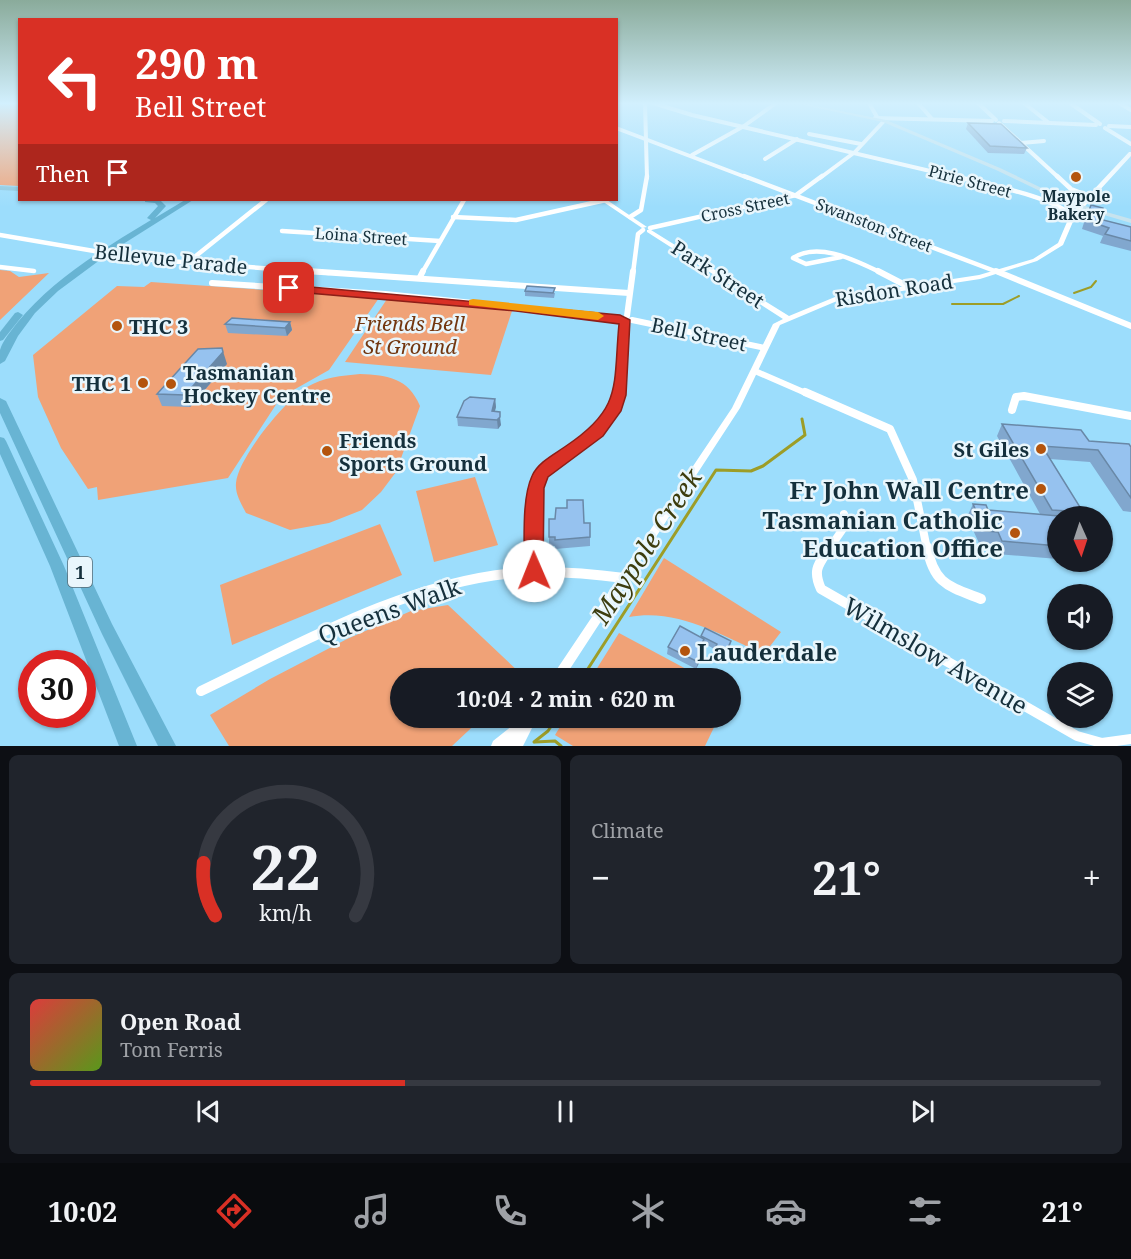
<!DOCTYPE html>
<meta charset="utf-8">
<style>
body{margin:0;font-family:"Noto Serif",serif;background:#20242c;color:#f1f3f6;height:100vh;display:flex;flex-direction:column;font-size:22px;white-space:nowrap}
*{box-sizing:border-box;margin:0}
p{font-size:20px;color:#9ea1a6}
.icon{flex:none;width:33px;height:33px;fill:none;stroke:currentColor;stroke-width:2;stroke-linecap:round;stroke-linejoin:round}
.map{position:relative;height:746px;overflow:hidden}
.sheet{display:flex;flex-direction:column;gap:9px;padding:9px;background:#0d0f14;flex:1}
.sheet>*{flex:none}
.top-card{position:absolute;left:18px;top:18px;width:600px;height:183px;border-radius:0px;box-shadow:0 2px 4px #0004;background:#d93025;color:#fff;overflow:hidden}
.needle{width:39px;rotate:177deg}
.fabs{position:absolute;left:1047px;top:506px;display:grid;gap:12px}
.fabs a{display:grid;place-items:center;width:66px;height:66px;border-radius:50%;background:#171b24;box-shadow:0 2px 4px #0004;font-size:30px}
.speed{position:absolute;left:18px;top:650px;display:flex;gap:12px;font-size:30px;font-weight:700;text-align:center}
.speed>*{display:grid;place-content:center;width:78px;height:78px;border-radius:50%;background:#171b24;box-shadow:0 2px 4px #0004;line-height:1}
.speed .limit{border:9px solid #d22;background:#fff;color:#111}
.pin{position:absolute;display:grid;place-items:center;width:51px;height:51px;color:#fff;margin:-26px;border-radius:12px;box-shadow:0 3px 9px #0006}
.me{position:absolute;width:66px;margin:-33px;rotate:359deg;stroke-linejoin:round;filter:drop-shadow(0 0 4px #0008)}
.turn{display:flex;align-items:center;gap:21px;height:126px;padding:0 18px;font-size:27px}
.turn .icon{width:78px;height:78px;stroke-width:2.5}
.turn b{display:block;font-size:42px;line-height:51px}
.then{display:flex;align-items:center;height:57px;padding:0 18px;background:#0003;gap:12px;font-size:22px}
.big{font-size:45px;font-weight:700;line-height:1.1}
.sheet .card{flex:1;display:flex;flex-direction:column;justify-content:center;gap:9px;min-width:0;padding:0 21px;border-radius:9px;background:#20242c}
.sheet .dial{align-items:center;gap:0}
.dial svg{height:156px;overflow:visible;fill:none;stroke:#363941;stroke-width:7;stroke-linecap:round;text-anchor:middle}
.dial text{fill:#f1f3f6;stroke:none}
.song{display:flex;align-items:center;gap:18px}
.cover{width:72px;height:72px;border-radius:9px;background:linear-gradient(135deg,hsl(0 70% 55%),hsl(90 70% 35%))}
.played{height:6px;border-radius:3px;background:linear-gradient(90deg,#d93025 35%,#363941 35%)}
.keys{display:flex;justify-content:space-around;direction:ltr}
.heat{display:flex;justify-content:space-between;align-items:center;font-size:33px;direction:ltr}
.sheet .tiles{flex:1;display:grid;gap:9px;grid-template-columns:1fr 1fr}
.card:last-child{grid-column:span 2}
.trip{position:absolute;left:390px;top:668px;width:351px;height:60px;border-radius:30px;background:#171b24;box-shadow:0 2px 4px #0004;font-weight:700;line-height:60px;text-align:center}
.dock{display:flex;height:96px;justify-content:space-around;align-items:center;background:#090b0e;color:#9ea1a6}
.dock .icon{width:42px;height:42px}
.dock .current{color:#d93025}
.dock b{font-size:27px;color:#f1f3f6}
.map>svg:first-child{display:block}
.green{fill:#f0a277}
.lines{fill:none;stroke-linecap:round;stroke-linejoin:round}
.stream-far1{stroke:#9d9d27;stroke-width:2}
.stream{stroke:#9d9d27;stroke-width:3}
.minor-far4{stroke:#fff;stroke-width:4}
.minor-far3{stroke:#fff;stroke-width:4.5}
.minor-far2{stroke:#fff;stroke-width:6}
.minor-far1{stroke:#fff;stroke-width:8}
.minor{stroke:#fff;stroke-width:10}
.tertiary{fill:#fff;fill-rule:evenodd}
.secondary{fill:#c7e3ee;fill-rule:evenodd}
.primary{fill:#8ec7de;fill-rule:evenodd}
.trunk{fill:#68b4d3;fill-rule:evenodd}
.wall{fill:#81a7ce}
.shaded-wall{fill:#6988a7}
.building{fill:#96c2ef;stroke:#6988a7;stroke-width:1.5}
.route{fill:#d93025;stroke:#8d1f18;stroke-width:1.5}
.slow{fill:#f59e0b}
.poi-dot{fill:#b4540d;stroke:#e9f6fc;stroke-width:2}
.labels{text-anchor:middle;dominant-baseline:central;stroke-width:5;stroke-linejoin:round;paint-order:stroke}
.far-street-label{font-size:16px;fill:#15303c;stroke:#e9f6fc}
.far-poi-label{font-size:16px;font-weight:bold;fill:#15303c;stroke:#e9f6fc}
.shield{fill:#e9f6fc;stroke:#556b76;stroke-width:1.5}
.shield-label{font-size:18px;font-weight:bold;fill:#15303c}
.street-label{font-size:20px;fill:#15303c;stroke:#e9f6fc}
.park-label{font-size:20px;font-style:italic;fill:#72360f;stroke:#e9f6fc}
.poi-label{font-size:20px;font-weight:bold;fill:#15303c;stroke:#e9f6fc;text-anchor:start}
.near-poi-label{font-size:24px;font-weight:bold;fill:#15303c;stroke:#e9f6fc;text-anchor:end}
.near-street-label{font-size:24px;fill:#15303c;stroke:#e9f6fc}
.near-water-label{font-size:26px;font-style:italic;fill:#3d3d0e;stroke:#e9f6fc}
</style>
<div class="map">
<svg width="1131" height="746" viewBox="0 0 1131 746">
<rect width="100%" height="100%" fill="#9cddfc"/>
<g class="green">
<path d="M0,103H19V186L0,185Z"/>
<path d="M0,270L10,271L19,277L49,273L0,320Z"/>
<path d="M151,282L379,298L329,370L281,397L228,478L98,500L97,487L88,489L61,448L38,397L33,355L117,286L144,287Z"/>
<path d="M387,299L512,311L491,375L345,362Z"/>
<path d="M360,374C388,375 408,378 420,406L396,472L381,492L362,510L329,523L290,530L246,513C241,503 235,494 236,483C238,458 286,399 307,387C324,377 341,376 360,374Z"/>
<path d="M475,477L498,545L434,562L416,491Z"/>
<path d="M380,524L402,575L232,645L220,585Z"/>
<path d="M664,558L781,632L764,654C720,635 678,608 629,617Z"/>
<path d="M448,605L521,674L517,678H400V717H483L452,746H229L210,715L270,679L347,639L411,611Z"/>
<path d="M619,633L703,678H591Z"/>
<path d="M566,717H719L705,746H573L555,735Z"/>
</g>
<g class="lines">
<g class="stream-far1">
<path d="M1074,293L1091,287L1096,281"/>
<path d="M952,304H1003L1019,296"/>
</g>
<g class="stream">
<path d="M582,678L716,470L751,471L763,466L805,435L802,419"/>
<path d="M534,742L548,731L557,717"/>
<path d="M535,742L555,741L561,746"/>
</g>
<g class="minor-far4">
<path d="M645,103L647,178"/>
<path d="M653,103L692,115L960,178"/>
<path d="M869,103L877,117"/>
<path d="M918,103L932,119"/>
<path d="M978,103L996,120"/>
<path d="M1024,103L1049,123"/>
<path d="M1070,103L1100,124"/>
<path d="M1119,103L1131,110"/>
<path d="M875,118L992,121"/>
<path d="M1004,121L1096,125"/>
<path d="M999,123L1059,178"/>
<path d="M1109,126L1131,127"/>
<path d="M616,128L748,178"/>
<path d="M1105,128L1131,144"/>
<path d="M809,134L861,144"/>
<path d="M1021,143L1044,141"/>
<path d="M692,155L744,126L776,103"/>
<path d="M765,159L797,139"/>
<path d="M820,178L855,152L884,121"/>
</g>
<g class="minor-far3">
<path d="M744,176L1000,273"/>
<path d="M954,176C983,184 1054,196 1072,216"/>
<path d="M1057,176L1071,189L1091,197"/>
<path d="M453,217L516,220L606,200"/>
<path d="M630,217L641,210L647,176"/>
<path d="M650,228L796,195L822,176"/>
<path d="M282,231L440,241"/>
<path d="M0,235L141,259L329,273"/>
<path d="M841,257L806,264L793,258C819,241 856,261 882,273"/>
<path d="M187,263L266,200"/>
<path d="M0,267L34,271"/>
<path d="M422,273L464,200"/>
<path d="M633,273L638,234L643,230"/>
</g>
<g class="minor-far2">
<path d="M307,271L629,293"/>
<path d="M878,271L907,286"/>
<path d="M996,271L1131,326"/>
<path d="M420,277L423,271"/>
<path d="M212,283L385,294L620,318"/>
<path d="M627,316L633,271"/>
<path d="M632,320L765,348"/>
<path d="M755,371L808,394"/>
<path d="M619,394L626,323"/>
</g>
<g class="minor-far1">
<path d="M805,392L890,429L913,480L927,549"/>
<path d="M1012,410L1016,397L1024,396L1131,416"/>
<path d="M535,549C535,530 532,507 536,488C544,451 607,447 620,392"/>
<path d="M829,549L847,523L844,514"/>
</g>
<g class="minor">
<path d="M830,547C819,564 812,569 821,589L1077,736L1102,743L1131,739"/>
<path d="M927,547C934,584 948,586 981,599"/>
<path d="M534,571L535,547"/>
<path d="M201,691C297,645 407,582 515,573C552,570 587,573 624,578"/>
</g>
<g class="tertiary">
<path d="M1129,152H1131V156L1075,217L1063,245L1037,261L980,279L837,301L780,325L740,408L564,678H551L732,408L773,324L783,319L647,232V230H651L789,316L835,297L979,275L1033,259L1058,243L1070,215Z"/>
<path d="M602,200H607L647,227L642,228L602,201Z"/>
<path d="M523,717H532L535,722L523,746H491L493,741Z"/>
</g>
<path class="secondary" d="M794,103H802L886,120L1000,168L1071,202L1131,219V223L1067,204L996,170L883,122Z"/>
<path class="primary" d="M0,186L20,187V191L0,190Z"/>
<g class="trunk">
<path d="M145,200H160L166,206L155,218L185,200H193L112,251L58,291L35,313L18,336L5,361L0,364C0,360 0,354 0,350C3,340 11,331 17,323C53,279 103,249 151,220L147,218L158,206L155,203L145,202Z"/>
<path d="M18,312L23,315L3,340L0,341V332L15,313Z"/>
<path d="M0,398L6,401L112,624L176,746H158L102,634L0,413Z"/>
<path d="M0,437L4,438L6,441L64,566L137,746H119L50,566L0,454Z"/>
</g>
</g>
<g class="wall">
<path d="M968,123L1027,148L1024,154L988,153L966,129Z"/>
<path d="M1091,205L1103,220L1131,227V251L1100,243L1103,236L1082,229L1087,213Z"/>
<path d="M525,291L555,293L554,298L525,296Z"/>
<path d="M290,322L292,330L287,336L228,333L225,324Z"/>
<path d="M227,364L190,407L162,406L157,394Z"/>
<path d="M495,399L496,407L495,411L501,425L498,429L458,426L457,417Z"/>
<path d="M1002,424L1089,441L1131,447V512L1123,511L1090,462L1050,459L1083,512L1081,516H1058V559L996,554L991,544L979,543L967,517L973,504L988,510L1040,514L997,436Z"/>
<path d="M549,519L584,523L590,537V546L555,549V546H549Z"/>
<path d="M701,636L731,641L730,647L724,660L712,657L714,649L704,643L701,650L702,657L696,669L667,654L668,647L701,637Z"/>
</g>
<g class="shaded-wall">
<path d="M290,322L292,330L287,336L285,328Z"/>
<path d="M222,348L227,364L190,407L185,395Z"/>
<path d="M495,399L496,407L492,420V411Z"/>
<path d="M500,417L501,425L498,429L497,420Z"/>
<path d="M703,651L702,657L696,669L698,662Z"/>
</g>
<g class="building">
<path d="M968,123L1001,124L1027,148L990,146Z"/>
<path d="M1091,205L1103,208V220L1131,227V241L1105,234L1109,228L1086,220Z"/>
<path d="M527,286L555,288L553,293L525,291Z"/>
<path d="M232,318L290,322L285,328L225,324Z"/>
<path d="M222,348L223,352L185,395L157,394L198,349Z"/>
<path d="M470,397L495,399L492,411L500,412V417L497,420L457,417L464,401Z"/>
<path d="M1002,424L1081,430L1089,441L1129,444L1131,447V498L1098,450L1042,446L1083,512L1052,510Z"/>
<path d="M567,500H583L584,523H590V537L555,540V537H549V519H555L556,508H567Z"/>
<path d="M973,504L986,505L988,510L1059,516H1058V546L1002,541L998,532L985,531Z"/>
<path d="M680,626L704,639L699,649L703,651L698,662L668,647Z"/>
<path d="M705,628L731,641L725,654L714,651L717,644L701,636Z"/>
</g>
<linearGradient id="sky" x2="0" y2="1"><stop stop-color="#8aab9b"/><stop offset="0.5" stop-color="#d2f0fe"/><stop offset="1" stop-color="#d2f0fe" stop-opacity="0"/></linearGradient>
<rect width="1131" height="207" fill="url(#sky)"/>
<path class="route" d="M289,285L620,315L630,320L626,395L621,411L603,436L548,477L544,488L543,571L540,576L534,579L527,576L524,571C525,544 521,500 532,476C538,462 555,454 566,446C623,408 613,386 619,324L516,311L285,291V286Z"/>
<path class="slow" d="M473,299L598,312L604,316L598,320L469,305V300Z"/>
<g class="poi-dot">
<circle cx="1076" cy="177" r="6"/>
<circle cx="117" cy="326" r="6"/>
<circle cx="143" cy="383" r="6"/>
<circle cx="171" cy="384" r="6"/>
<circle cx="1041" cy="449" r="6"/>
<circle cx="327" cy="451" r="6"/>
<circle cx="1041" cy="489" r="6"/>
<circle cx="1015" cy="533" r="6"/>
<circle cx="685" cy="651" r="6"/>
</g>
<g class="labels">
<g class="far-street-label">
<text transform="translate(970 181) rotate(15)">Pirie Street</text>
<text transform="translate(745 207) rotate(-12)">Cross Street</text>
<text transform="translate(874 225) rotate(21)">Swanston Street</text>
<text transform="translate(361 236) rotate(4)">Loina Street</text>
</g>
<g class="far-poi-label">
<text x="1076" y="196">Maypole<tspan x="1076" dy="18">Bakery</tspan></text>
</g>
<rect class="shield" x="68" y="557" width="24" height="30" rx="4.5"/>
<g class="shield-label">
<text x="80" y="572">1</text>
</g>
<g class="street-label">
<text transform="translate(171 259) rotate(6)">Bellevue Parade</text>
<text transform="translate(718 274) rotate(33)">Park Street</text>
<text transform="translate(894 290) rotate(-9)">Risdon Road</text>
<text transform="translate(699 334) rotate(12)">Bell Street</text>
</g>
<g class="park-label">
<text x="410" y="323">Friends Bell<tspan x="410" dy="23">St Ground</tspan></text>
</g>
<g class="poi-label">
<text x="129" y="326">THC 3</text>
<text x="183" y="372">Tasmanian<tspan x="183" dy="23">Hockey Centre</tspan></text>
<text x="131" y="383" text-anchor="end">THC 1</text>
<text x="339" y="440">Friends<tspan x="339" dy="23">Sports Ground</tspan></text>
<text x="1029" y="449" text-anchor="end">St Giles</text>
</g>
<g class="near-poi-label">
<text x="1029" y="489">Fr John Wall Centre</text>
<text x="1003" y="519">Tasmanian Catholic<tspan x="1003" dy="28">Education Office</tspan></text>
<text x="697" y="651" text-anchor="start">Lauderdale</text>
</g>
<g class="near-street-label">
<text transform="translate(389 610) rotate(-20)">Queens Walk</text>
<text transform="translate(936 655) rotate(30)">Wilmslow Avenue</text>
</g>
<g class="near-water-label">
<text transform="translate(646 546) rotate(-57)">Maypole Creek</text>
</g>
</g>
</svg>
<div class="fabs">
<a><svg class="needle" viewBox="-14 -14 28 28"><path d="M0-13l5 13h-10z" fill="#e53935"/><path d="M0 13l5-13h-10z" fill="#9ea1a6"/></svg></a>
<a><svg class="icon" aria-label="sound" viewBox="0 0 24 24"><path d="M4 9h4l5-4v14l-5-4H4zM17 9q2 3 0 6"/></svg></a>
<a><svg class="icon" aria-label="layers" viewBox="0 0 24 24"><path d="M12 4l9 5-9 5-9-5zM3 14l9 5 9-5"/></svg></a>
</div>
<div class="speed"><div class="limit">30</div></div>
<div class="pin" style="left:289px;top:288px;background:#d93025"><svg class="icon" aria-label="arrive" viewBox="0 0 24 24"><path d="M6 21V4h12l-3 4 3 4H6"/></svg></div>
<svg class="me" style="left:534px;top:571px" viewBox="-20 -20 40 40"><circle r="19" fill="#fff"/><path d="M0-13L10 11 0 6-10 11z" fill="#d93025"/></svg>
<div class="trip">10:04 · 2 min · 620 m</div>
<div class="top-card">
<div class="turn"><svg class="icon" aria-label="left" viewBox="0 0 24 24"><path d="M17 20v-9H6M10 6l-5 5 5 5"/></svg><div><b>290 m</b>Bell Street</div></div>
<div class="then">Then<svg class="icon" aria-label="arrive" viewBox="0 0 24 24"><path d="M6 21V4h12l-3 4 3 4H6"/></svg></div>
</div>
</div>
<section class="sheet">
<div class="tiles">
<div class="card dial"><svg viewBox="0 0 100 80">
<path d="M14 69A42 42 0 1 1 86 69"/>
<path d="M14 69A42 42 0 0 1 8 42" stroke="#d93025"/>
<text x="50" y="56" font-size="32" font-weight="700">22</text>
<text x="50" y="72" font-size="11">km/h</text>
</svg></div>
<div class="card"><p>Climate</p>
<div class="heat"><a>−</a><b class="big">21°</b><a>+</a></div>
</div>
<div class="card">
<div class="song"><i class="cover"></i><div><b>Open Road</b><p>Tom Ferris</p></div></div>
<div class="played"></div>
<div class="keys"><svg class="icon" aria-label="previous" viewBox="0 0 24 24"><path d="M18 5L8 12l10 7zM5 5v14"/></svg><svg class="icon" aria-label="pause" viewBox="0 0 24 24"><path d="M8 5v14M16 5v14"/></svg><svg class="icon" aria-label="next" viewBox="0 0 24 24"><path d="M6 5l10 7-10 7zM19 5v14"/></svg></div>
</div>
</div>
</section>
<nav class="dock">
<b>10:02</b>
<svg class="icon current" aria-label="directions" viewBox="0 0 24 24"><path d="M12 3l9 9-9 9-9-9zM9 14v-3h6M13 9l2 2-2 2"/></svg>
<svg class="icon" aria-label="music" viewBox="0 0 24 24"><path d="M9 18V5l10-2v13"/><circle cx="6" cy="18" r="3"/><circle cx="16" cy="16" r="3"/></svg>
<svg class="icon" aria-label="phone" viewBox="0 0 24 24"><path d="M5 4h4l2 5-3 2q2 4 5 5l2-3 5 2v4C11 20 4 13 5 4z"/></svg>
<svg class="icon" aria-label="climate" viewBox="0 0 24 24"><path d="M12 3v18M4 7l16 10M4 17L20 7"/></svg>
<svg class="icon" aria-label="car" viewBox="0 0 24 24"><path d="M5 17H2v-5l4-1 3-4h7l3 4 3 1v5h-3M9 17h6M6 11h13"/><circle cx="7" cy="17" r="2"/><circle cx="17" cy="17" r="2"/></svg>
<svg class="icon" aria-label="filters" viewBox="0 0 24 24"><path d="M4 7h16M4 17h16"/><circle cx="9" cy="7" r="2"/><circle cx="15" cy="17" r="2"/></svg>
<b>21°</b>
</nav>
